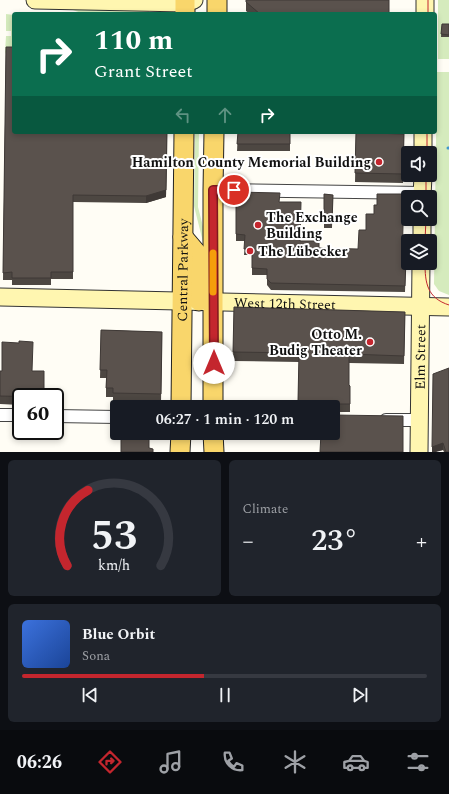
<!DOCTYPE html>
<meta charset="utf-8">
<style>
body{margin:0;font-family:Spectral,serif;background:#20242c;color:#f1f3f6;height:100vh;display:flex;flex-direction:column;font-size:15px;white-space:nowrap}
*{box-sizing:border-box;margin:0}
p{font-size:13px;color:#9ea1a6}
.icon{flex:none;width:22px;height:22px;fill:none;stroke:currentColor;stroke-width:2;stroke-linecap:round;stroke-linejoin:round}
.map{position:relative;height:452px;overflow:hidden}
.panel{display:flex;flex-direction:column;gap:8px;padding:8px;background:#0d0f14;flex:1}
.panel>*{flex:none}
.banner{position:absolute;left:12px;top:12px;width:425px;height:122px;border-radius:4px;box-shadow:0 2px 6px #0003;background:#0b6e4f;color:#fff;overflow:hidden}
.fabs{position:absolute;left:401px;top:146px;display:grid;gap:8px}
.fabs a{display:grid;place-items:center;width:36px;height:36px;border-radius:4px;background:#171b24;box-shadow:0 2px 6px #0003;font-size:20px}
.speed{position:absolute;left:12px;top:388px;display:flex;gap:8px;font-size:20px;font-weight:700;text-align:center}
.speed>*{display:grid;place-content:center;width:52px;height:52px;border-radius:50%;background:#171b24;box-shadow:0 2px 6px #0003;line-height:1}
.speed .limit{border:2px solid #111;border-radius:6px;background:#fff;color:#111}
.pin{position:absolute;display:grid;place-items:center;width:34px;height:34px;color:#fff;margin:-17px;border:2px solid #fff;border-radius:50%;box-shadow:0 1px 4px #0007}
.me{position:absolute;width:44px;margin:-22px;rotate:0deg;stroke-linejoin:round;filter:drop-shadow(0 0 3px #0008)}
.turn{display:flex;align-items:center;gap:14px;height:84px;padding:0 16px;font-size:18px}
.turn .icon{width:52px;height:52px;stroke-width:2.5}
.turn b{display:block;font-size:28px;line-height:34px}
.lanes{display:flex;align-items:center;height:38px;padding:0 16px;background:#0003;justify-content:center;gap:20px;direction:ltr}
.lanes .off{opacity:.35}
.big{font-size:30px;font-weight:600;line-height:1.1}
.panel .card{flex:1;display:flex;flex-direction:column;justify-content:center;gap:6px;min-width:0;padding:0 14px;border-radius:6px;background:#20242c}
.panel .dial{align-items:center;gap:0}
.dial svg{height:104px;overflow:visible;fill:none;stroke:#363941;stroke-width:7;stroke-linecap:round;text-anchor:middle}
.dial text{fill:#f1f3f6;stroke:none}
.song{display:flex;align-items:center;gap:12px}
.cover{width:48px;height:48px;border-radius:6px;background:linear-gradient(135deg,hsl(220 70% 55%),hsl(220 70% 35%))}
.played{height:4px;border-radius:2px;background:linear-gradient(90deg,#c4262e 45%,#363941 45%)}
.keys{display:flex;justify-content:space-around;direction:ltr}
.heat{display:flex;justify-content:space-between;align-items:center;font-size:22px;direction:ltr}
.panel .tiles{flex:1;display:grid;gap:8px;grid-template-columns:1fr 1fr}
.card:last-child{grid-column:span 2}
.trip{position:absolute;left:110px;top:400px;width:230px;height:40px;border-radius:4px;background:#171b24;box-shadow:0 2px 6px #0003;font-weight:600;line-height:40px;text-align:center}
.dock{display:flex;height:64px;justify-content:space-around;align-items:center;background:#090b0e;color:#9ea1a6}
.dock .icon{width:28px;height:28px}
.dock .current{color:#c4262e}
.dock b{font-size:18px;color:#f1f3f6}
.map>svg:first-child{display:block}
.green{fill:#d5ebbd}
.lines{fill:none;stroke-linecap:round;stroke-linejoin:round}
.stream{stroke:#3f96cf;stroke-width:3}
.street-casing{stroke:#444;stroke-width:14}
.secondary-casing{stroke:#333;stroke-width:19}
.primary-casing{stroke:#222;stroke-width:21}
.street{stroke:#fff;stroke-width:12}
.secondary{stroke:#fff6b0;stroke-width:17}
.primary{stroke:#f9d66b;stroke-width:19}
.tram{stroke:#c4262e;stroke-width:1}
.wall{fill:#4d4742}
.shaded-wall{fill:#3f3936}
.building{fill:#5a524d;stroke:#3f3936}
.route-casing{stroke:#7f191e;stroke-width:10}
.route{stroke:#c4262e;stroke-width:7}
.slow{stroke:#f59e0b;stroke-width:7}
.poi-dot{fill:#c4262e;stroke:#fff;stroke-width:1.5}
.labels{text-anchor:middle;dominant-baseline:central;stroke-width:4;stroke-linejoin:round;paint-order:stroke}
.poi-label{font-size:14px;font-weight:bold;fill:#111;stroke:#fff;text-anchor:end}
.street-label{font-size:14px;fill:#111;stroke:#fff}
</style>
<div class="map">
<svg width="449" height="452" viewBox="0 0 449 452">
<rect width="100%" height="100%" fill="#fffdf5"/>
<g class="green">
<rect x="438" y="0" width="11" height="59"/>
<path d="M50,8L149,10V14L81,13L73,10H50Z"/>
<path d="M6,14L14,15V54H6L5,52L6,36H11V31H6Z"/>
<path d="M437,72H449V295L439,291L434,284Z"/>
<path d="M195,132H199L198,207L208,246H204L194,206Z"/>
</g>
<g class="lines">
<path class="stream" d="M448,148H449"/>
<g class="street-casing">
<g id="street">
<path d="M213,190L422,193"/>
<path d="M0,415H21"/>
<path d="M55,416L117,417"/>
<path d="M386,420H419"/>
</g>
</g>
<g class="secondary-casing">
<g id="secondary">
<path d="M35,0L185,3L194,0"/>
<path d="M425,14V0"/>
<path d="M423,153V132"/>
<path d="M422,197L423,175"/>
<path d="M422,241V219"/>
<path id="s1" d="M0,297L449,307"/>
<path id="s2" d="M419,452L421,263"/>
</g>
</g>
<g class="primary-casing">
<g id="primary">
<path d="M185,0V14"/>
<path d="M217,14V0"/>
<path d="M183,237L200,257L199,301"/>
<path id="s3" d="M181,407L184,132"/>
<path d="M213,407V190L214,132"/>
<path d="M213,433L214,452"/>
<path d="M180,452L181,433"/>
</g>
</g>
<use href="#street" class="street"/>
<use href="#secondary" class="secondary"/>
<use href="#primary" class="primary"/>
<g class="tram">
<path d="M428,14V0"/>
<path d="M427,153V132"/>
<path d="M426,197V175"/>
<path d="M425,241L426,219"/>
<path d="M425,263C425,283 427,298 449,305"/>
</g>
</g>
<g class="wall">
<path d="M246,0L389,14H250L246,11Z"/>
<path d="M442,24H449V37H441Z"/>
<path d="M6,47L14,132H167L166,197L146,203L73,202V279H51V285H12V280H3Z"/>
<path d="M238,132L290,133V151H237Z"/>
<path d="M356,132L372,133L404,134L403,183L355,182Z"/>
<path d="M236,192L279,202L300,241L319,248L406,259L405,292L271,290L267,285V275H252V255H244L245,241H236Z"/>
<path d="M324,194L333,195L332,228H324Z"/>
<path d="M234,307L405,312L404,364L349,363V385L350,386V412H337V410H333V407H298L299,362L233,361Z"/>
<path d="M101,330L162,332L161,403L113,402V397H106V378H100Z"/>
<path d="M449,368V452H444L443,450L432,452Z"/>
<path d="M0,371H32L44,397H21V405L0,404Z"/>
</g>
<g class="shaded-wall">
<path d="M167,132L166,197L146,203V196Z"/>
<path d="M443,443V450L436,452H432V447Z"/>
</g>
<g class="building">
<path d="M246,0H389V14H260L246,2Z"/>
<path d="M442,24H449V35L441,34Z"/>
<path d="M6,47H14V132H167L166,190L146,196L73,195V272H51V278H12V272L3,273Z"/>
<path d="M238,132H288V133H290V144H237Z"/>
<path d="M356,132H372V133L404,134L403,174L355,173Z"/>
<path d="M236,192L280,193L279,202H301L300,241H319V248L358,249L359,230H366V214H374V205H377V194H404L402,259H406L405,286L271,283L267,279V269L252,268V249H244L245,235L236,234Z"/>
<path d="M324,194L333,195L332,223H324Z"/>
<path d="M234,307L405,312L404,356L349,354V385L350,386V404H337V402L298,401L299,353L233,352Z"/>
<path d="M101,330L162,332L161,394L113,393V388H106L107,370H100Z"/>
<path d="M19,341L33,342L32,371H44V397L0,396V371H2V342L19,343Z"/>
<path d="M449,368V452H446L443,443L432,447L433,374Z"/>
<path d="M333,415L403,416V452H320L321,433H333Z"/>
<path d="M121,433H149V448L153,449V452H121Z"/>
</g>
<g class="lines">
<g class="route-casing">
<path id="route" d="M214,363L213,190H234"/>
</g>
<use href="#route" class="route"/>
<path class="slow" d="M213,292V253"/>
</g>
<g class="poi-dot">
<circle cx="379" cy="162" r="4"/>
<circle cx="258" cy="225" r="4"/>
<circle cx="250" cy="251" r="4"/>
<circle cx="370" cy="342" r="4"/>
</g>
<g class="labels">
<g class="poi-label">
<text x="371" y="162">Hamilton County Memorial Building</text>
<text x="266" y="217" text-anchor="start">The Exchange<tspan x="266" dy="16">Building</tspan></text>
<text x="258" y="251" text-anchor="start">The Lübecker</text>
<text x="362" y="334">Otto M.<tspan x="362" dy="16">Budig Theater</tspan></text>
</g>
<g class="street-label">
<text stroke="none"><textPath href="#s3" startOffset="137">Central Parkway</textPath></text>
<text stroke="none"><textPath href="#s1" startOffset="285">West 12th Street</textPath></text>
<text stroke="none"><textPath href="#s2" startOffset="95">Elm Street</textPath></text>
</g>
</g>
</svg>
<div class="fabs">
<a><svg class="icon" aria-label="sound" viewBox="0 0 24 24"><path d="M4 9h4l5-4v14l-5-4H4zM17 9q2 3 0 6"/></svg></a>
<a><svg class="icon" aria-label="search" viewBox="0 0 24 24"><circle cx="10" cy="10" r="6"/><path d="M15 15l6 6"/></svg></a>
<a><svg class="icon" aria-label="layers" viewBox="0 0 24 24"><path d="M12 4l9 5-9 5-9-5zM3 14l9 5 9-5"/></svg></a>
</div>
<div class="speed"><div class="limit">60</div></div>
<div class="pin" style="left:234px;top:190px;background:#d93025"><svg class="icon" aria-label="arrive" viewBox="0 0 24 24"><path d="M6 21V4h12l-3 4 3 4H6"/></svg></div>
<svg class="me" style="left:214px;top:363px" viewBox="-20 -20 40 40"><circle r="19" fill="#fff"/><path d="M0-13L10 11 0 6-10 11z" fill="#c4262e"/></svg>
<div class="trip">06:27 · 1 min · 120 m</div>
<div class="banner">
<div class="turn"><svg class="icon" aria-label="right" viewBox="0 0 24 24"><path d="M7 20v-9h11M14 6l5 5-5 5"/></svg><div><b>110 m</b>Grant Street</div></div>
<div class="lanes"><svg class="icon off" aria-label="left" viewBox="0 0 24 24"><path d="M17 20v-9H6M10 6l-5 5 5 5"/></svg><svg class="icon off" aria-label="ahead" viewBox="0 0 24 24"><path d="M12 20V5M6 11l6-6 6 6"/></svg><svg class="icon" aria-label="right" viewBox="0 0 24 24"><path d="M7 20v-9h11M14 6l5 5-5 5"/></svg></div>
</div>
</div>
<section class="panel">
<div class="tiles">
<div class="card dial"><svg viewBox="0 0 100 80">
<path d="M14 69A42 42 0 1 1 86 69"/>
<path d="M14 69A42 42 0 0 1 30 11" stroke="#c4262e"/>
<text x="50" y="56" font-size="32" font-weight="700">53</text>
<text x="50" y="72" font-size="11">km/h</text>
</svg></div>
<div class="card"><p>Climate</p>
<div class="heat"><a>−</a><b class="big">23°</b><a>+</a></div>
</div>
<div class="card">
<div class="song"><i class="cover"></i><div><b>Blue Orbit</b><p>Sona</p></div></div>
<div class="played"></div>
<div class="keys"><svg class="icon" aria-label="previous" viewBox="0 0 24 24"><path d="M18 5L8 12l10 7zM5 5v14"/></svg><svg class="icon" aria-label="pause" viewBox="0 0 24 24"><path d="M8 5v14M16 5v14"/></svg><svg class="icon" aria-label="next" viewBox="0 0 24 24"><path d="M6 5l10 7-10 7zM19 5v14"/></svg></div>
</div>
</div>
</section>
<nav class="dock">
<b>06:26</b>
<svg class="icon current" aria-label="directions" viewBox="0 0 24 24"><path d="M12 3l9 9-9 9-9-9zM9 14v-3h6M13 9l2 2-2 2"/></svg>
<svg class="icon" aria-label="music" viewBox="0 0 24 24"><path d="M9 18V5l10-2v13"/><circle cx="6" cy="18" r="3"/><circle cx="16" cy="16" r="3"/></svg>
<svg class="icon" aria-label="phone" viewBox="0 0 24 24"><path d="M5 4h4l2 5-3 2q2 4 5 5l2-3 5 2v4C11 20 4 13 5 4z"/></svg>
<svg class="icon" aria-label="climate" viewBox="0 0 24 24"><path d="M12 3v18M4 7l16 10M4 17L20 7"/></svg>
<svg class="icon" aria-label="car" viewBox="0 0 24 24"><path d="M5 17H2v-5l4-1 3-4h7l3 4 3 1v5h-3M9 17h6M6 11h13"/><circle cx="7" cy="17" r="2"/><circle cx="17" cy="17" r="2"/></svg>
<svg class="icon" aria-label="filters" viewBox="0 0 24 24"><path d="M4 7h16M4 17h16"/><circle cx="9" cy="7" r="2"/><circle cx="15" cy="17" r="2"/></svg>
</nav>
